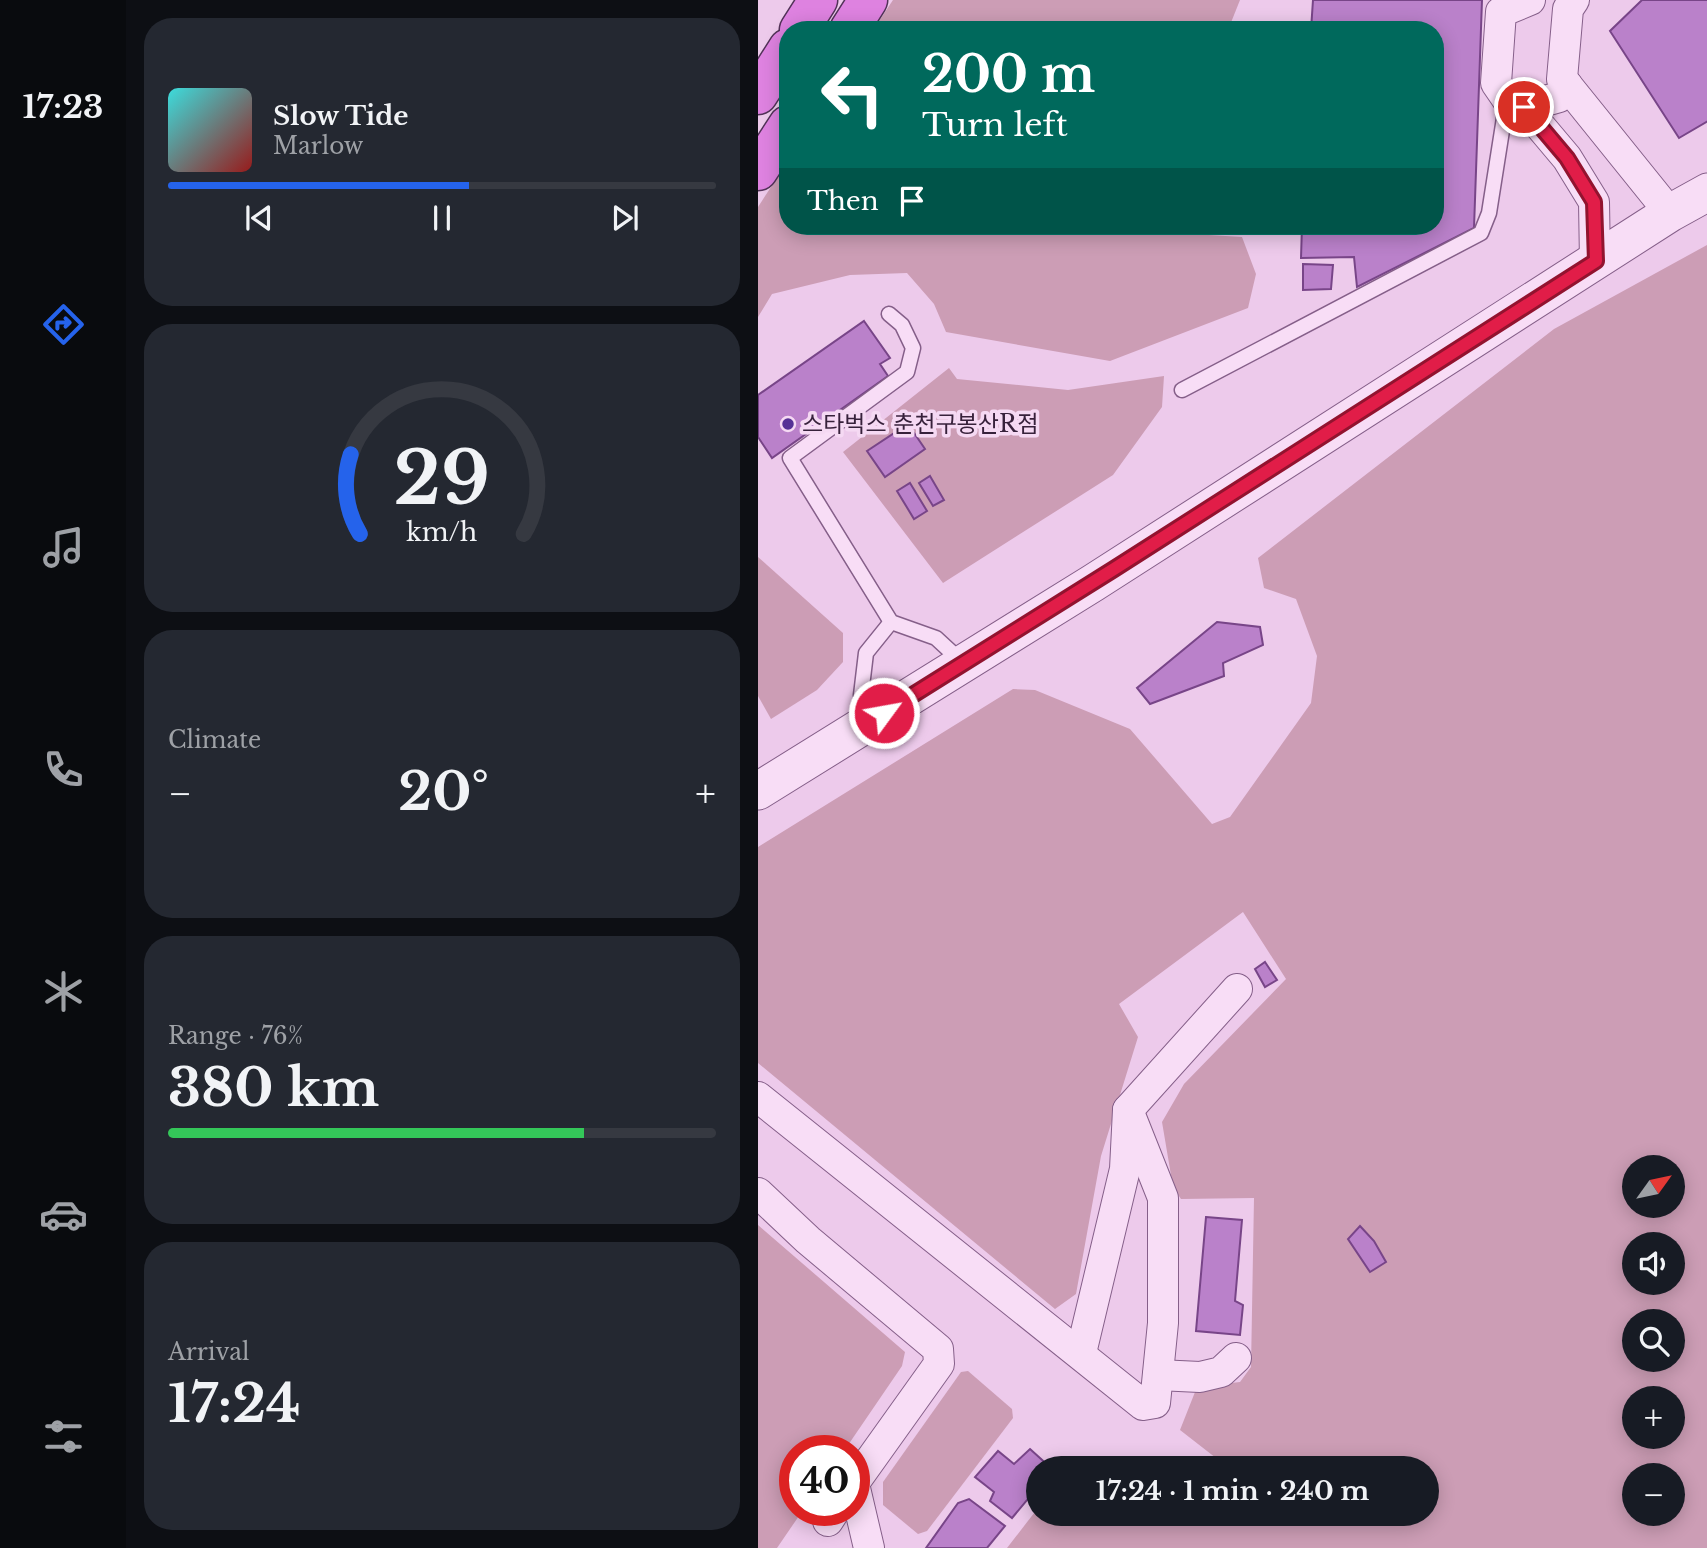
<!DOCTYPE html>
<meta charset="utf-8">
<style>
body{margin:0;font-family:"Libre Baskerville","Noto Sans KR",serif;background:#242831;color:#f1f3f6;height:100vh;display:flex;flex-direction:column;font-size:26px;white-space:nowrap}
*{box-sizing:border-box;margin:0}
p{font-size:23px;color:#9ea1a6}
.icon{flex:none;width:38px;height:38px;fill:none;stroke:currentColor;stroke-width:2;stroke-linecap:round;stroke-linejoin:round}
.map{position:relative;flex:1;overflow:hidden}
.sheet{display:flex;flex-direction:column;gap:18px;padding:18px;background:#0d0f14;width:632px}
.sheet>*{flex:none}
.guide{position:absolute;left:21px;top:21px;width:665px;height:214px;border-radius:28px;box-shadow:0 4px 18px #0003;background:#00695c;color:#fff;overflow:hidden}
.needle{width:46px;rotate:57deg}
.buttons{position:absolute;left:864px;top:1155px;display:grid;gap:14px}
.buttons a{display:grid;place-items:center;width:63px;height:63px;border-radius:50%;background:#171b24;box-shadow:0 4px 18px #0003;font-size:35px}
.speed{position:absolute;left:21px;top:1435px;display:flex;gap:14px;font-size:35px;font-weight:700;text-align:center}
.speed>*{display:grid;place-content:center;width:91px;height:91px;border-radius:50%;background:#171b24;box-shadow:0 4px 18px #0003;line-height:1}
.speed .limit{border:10px solid #d22;background:#fff;color:#111}
.pin{position:absolute;display:grid;place-items:center;width:60px;height:60px;color:#fff;margin:-30px;border:4px solid #fff;border-radius:50%;box-shadow:0 2px 7px #0007}
.me{position:absolute;width:77px;margin:-38px;rotate:58deg;stroke-linejoin:round;filter:drop-shadow(0 0 5px #0008)}
.turn{display:flex;align-items:center;gap:24px;height:147px;padding:0 28px;font-size:32px}
.turn .icon{width:91px;height:91px;stroke-width:2.5}
.turn b{display:block;font-size:49px;line-height:60px}
.then{display:flex;align-items:center;height:66px;padding:0 28px;background:#0003;gap:14px;font-size:26px}
.big{font-size:52px;font-weight:700;line-height:1.1}
.sheet .tile{flex:1;display:flex;flex-direction:column;justify-content:center;gap:10px;min-width:0;padding:0 24px;border-radius:28px;background:#242831}
.sheet .dial{align-items:center;gap:0}
.dial svg{height:182px;overflow:visible;fill:none;stroke:#363941;stroke-width:7;stroke-linecap:round;text-anchor:middle}
.dial text{fill:#f1f3f6;stroke:none}
.song{display:flex;align-items:center;gap:21px}
.cover{width:84px;height:84px;border-radius:10px;background:linear-gradient(135deg,hsl(180 70% 55%),hsl(0 70% 35%))}
.played{height:7px;border-radius:4px;background:linear-gradient(90deg,#2563eb 55%,#363941 55%)}
.keys{display:flex;justify-content:space-around;direction:ltr}
.heat{display:flex;justify-content:space-between;align-items:center;font-size:38px;direction:ltr}
.charge{height:10px;border-radius:5px;background:linear-gradient(90deg,#34c759 76%,#363941 0)}
.trip{position:absolute;left:268px;top:1456px;width:413px;height:70px;border-radius:35px;background:#171b24;box-shadow:0 4px 18px #0003;font-weight:700;line-height:70px;text-align:center}
main{display:flex;flex:1;min-height:0}
.tab-bar{display:flex;flex-direction:column;width:126px;justify-content:space-around;align-items:center;background:#090b0e;color:#9ea1a6}
.tab-bar .icon{width:49px;height:49px}
.tab-bar .current{color:#2563eb}
.tab-bar b{font-size:32px;color:#f1f3f6}
.map>svg:first-child{display:block}
.green{fill:#cc9db5;fill-rule:evenodd}
.building{fill:#ba81ca;stroke:#784588;stroke-width:2}
.lines{fill:none;stroke-linecap:round;stroke-linejoin:round}
.service-casing{stroke:#855f89;stroke-width:17}
.minor-casing{stroke:#855f89;stroke-width:32}
.tertiary-casing{stroke:#855f89;stroke-width:39}
.trunk-casing{stroke:#523258;stroke-width:41}
.service{stroke:#f8ddf6;stroke-width:14}
.minor{stroke:#f8ddf6;stroke-width:30}
.tertiary{stroke:#f8ddf6;stroke-width:37}
.trunk{stroke:#de82e0;stroke-width:38}
.route-casing{stroke:#92132f;stroke-width:18}
.route{stroke:#e11d48;stroke-width:12}
.poi-dot{fill:#563196;stroke:#f5d9f3;stroke-width:2.5}
.labels{text-anchor:middle;dominant-baseline:central;stroke-width:7;stroke-linejoin:round;paint-order:stroke}
.poi-label{font-size:23px;fill:#37213b;stroke:#f5d9f3;text-anchor:start}
</style>
<main>
<nav class="tab-bar">
<b>17:23</b>
<svg class="icon current" aria-label="directions" viewBox="0 0 24 24"><path d="M12 3l9 9-9 9-9-9zM9 14v-3h6M13 9l2 2-2 2"/></svg>
<svg class="icon" aria-label="music" viewBox="0 0 24 24"><path d="M9 18V5l10-2v13"/><circle cx="6" cy="18" r="3"/><circle cx="16" cy="16" r="3"/></svg>
<svg class="icon" aria-label="phone" viewBox="0 0 24 24"><path d="M5 4h4l2 5-3 2q2 4 5 5l2-3 5 2v4C11 20 4 13 5 4z"/></svg>
<svg class="icon" aria-label="climate" viewBox="0 0 24 24"><path d="M12 3v18M4 7l16 10M4 17L20 7"/></svg>
<svg class="icon" aria-label="car" viewBox="0 0 24 24"><path d="M5 17H2v-5l4-1 3-4h7l3 4 3 1v5h-3M9 17h6M6 11h13"/><circle cx="7" cy="17" r="2"/><circle cx="17" cy="17" r="2"/></svg>
<svg class="icon" aria-label="filters" viewBox="0 0 24 24"><path d="M4 7h16M4 17h16"/><circle cx="9" cy="7" r="2"/><circle cx="15" cy="17" r="2"/></svg>
</nav>
<section class="sheet">
<div class="tile">
<div class="song"><i class="cover"></i><div><b>Slow Tide</b><p>Marlow</p></div></div>
<div class="played"></div>
<div class="keys"><svg class="icon" aria-label="previous" viewBox="0 0 24 24"><path d="M18 5L8 12l10 7zM5 5v14"/></svg><svg class="icon" aria-label="pause" viewBox="0 0 24 24"><path d="M8 5v14M16 5v14"/></svg><svg class="icon" aria-label="next" viewBox="0 0 24 24"><path d="M6 5l10 7-10 7zM19 5v14"/></svg></div>
</div>
<div class="tile dial"><svg viewBox="0 0 100 80">
<path d="M14 69A42 42 0 1 1 86 69"/>
<path d="M14 69A42 42 0 0 1 10 34" stroke="#2563eb"/>
<text x="50" y="56" font-size="32" font-weight="700">29</text>
<text x="50" y="72" font-size="11">km/h</text>
</svg></div>
<div class="tile"><p>Climate</p>
<div class="heat"><a>−</a><b class="big">20°</b><a>+</a></div>
</div>
<div class="tile"><p>Range · 76%</p><b class="big">380 km</b><div class="charge"></div></div>
<div class="tile"><p>Arrival</p><b class="big">17:24</b></div>
</section>
<div class="map">
<svg width="950" height="1548" viewBox="0 0 950 1548">
<rect width="100%" height="100%" fill="#edcaeb"/>
<g class="green">
<path d="M135,0H482L470,30H115Z"/>
<path d="M30,161V226H425L424,229L451,235L484,237L498,274L490,308L352,361L188,332L176,304L149,273L92,275L14,294L0,317V207Z"/>
<path d="M949,245V1548H249L280,1508V1514H668V1468H464L467,1465L422,1430L439,1387L482,1382L493,1367L496,1198L423,1199L415,1187L404,1122L426,1084L528,979L485,912L361,1004L380,1037L343,1156L318,1294L297,1309L0,1063V847L255,689L277,690L372,729L454,824L472,817L553,703L559,656L538,599L506,588L500,558L796,329ZM877,1167H915V1206H877ZM877,1244H915V1283H877ZM877,1321H915V1360H877ZM877,1398H915V1437H877ZM877,1475H915V1514H877Z"/>
<path d="M191,368L199,379L310,390L406,376L404,407L355,475L185,583L85,452Z"/>
<path d="M0,557L85,633V662L59,690L13,719L0,696Z"/>
<path d="M0,1225L147,1352L144,1366L86,1451H37V1510H45L19,1548H0Z"/>
<path d="M210,1371L254,1409L255,1418L169,1531L160,1534L125,1505V1482L203,1372Z"/>
</g>
<g class="building">
<path d="M555,0H724L716,228L599,287L596,257L543,258L544,226H677V30H553Z"/>
<path d="M884,0H950V121L921,138L852,31Z"/>
<path d="M545,264L575,265L573,289L545,290Z"/>
<path d="M106,321L132,358L122,364L130,376L14,458L0,437V395Z"/>
<path d="M150,424L167,449L127,477L109,451Z"/>
<path d="M172,476L186,500L175,506L161,483Z"/>
<path d="M152,483L169,511L156,519L139,491Z"/>
<path d="M459,622L502,627L505,645L465,663L466,676L392,704L379,688Z"/>
<path d="M507,962L519,980L507,987L497,969Z"/>
<path d="M448,1217L484,1220L477,1301L485,1305L482,1335L438,1331Z"/>
<path d="M602,1226L616,1241L628,1262L612,1272L590,1239Z"/>
<path d="M272,1449L293,1468H280V1487L254,1518L232,1501L236,1492L217,1477L240,1451L256,1464Z"/>
<path d="M211,1499L247,1526L229,1548H168L200,1503Z"/>
</g>
<g class="lines">
<g class="service-casing">
<g id="service">
<path d="M131,314L144,325L155,348L149,372L32,458L133,622L178,638L204,662"/>
<path d="M424,390L723,233L731,213L749,99"/>
<path d="M106,723L103,695L108,653L133,622"/>
</g>
</g>
<g class="minor-casing">
<g id="minor">
<path d="M772,0L743,12L738,83L749,99L766,107L801,97L809,85"/>
<path d="M816,0L810,9L804,79L912,213"/>
<path d="M766,107L809,158L836,202L837,261"/>
<path d="M0,1097L385,1405L397,1403L405,1323V1198L370,1110"/>
<path d="M0,1193L50,1240L180,1349L181,1364L96,1483"/>
<path d="M323,1353L367,1169L370,1110L479,989"/>
<path d="M400,1375L442,1377L463,1372L478,1358"/>
<path d="M96,1484L111,1548"/>
<path d="M70,1521L77,1510"/>
</g>
</g>
<g class="tertiary-casing">
<path id="tertiary" d="M0,791L335,583L912,213L950,192"/>
</g>
<g class="trunk-casing">
<g id="trunk">
<path d="M41,30L60,0"/>
<path d="M91,30L110,0"/>
<path d="M0,95L30,48"/>
<path d="M0,171L30,125"/>
</g>
</g>
<use href="#service" class="service"/>
<use href="#minor" class="minor"/>
<use href="#tertiary" class="tertiary"/>
<use href="#trunk" class="trunk"/>
</g>
<g class="lines">
<g class="route-casing">
<path id="route" d="M126,713L356,569L838,261L836,202L809,158L766,107"/>
</g>
<use href="#route" class="route"/>
</g>
<circle class="poi-dot" cx="30" cy="424" r="7"/>
<g class="labels">
<g class="poi-label">
<text x="44" y="424">스타벅스 춘천구봉산R점</text>
</g>
</g>
</svg>
<div class="buttons">
<a><svg class="needle" viewBox="-14 -14 28 28"><path d="M0-13l5 13h-10z" fill="#e53935"/><path d="M0 13l5-13h-10z" fill="#9ea1a6"/></svg></a>
<a><svg class="icon" aria-label="sound" viewBox="0 0 24 24"><path d="M4 9h4l5-4v14l-5-4H4zM17 9q2 3 0 6"/></svg></a>
<a><svg class="icon" aria-label="search" viewBox="0 0 24 24"><circle cx="10" cy="10" r="6"/><path d="M15 15l6 6"/></svg></a>
<a>+</a>
<a>−</a>
</div>
<div class="speed"><div class="limit">40</div></div>
<div class="pin" style="left:766px;top:107px;background:#d93025"><svg class="icon" aria-label="arrive" viewBox="0 0 24 24"><path d="M6 21V4h12l-3 4 3 4H6"/></svg></div>
<svg class="me" style="left:126px;top:713px" viewBox="-20 -20 40 40"><circle r="17" fill="#e11d48" stroke="#fff" stroke-width="3"/><path d="M0-11L8 9 0 5-8 9z" fill="#fff"/></svg>
<div class="trip">17:24 · 1 min · 240 m</div>
<div class="guide">
<div class="turn"><svg class="icon" aria-label="left" viewBox="0 0 24 24"><path d="M17 20v-9H6M10 6l-5 5 5 5"/></svg><div><b>200 m</b>Turn left</div></div>
<div class="then">Then<svg class="icon" aria-label="arrive" viewBox="0 0 24 24"><path d="M6 21V4h12l-3 4 3 4H6"/></svg></div>
</div>
</div>
</main>
